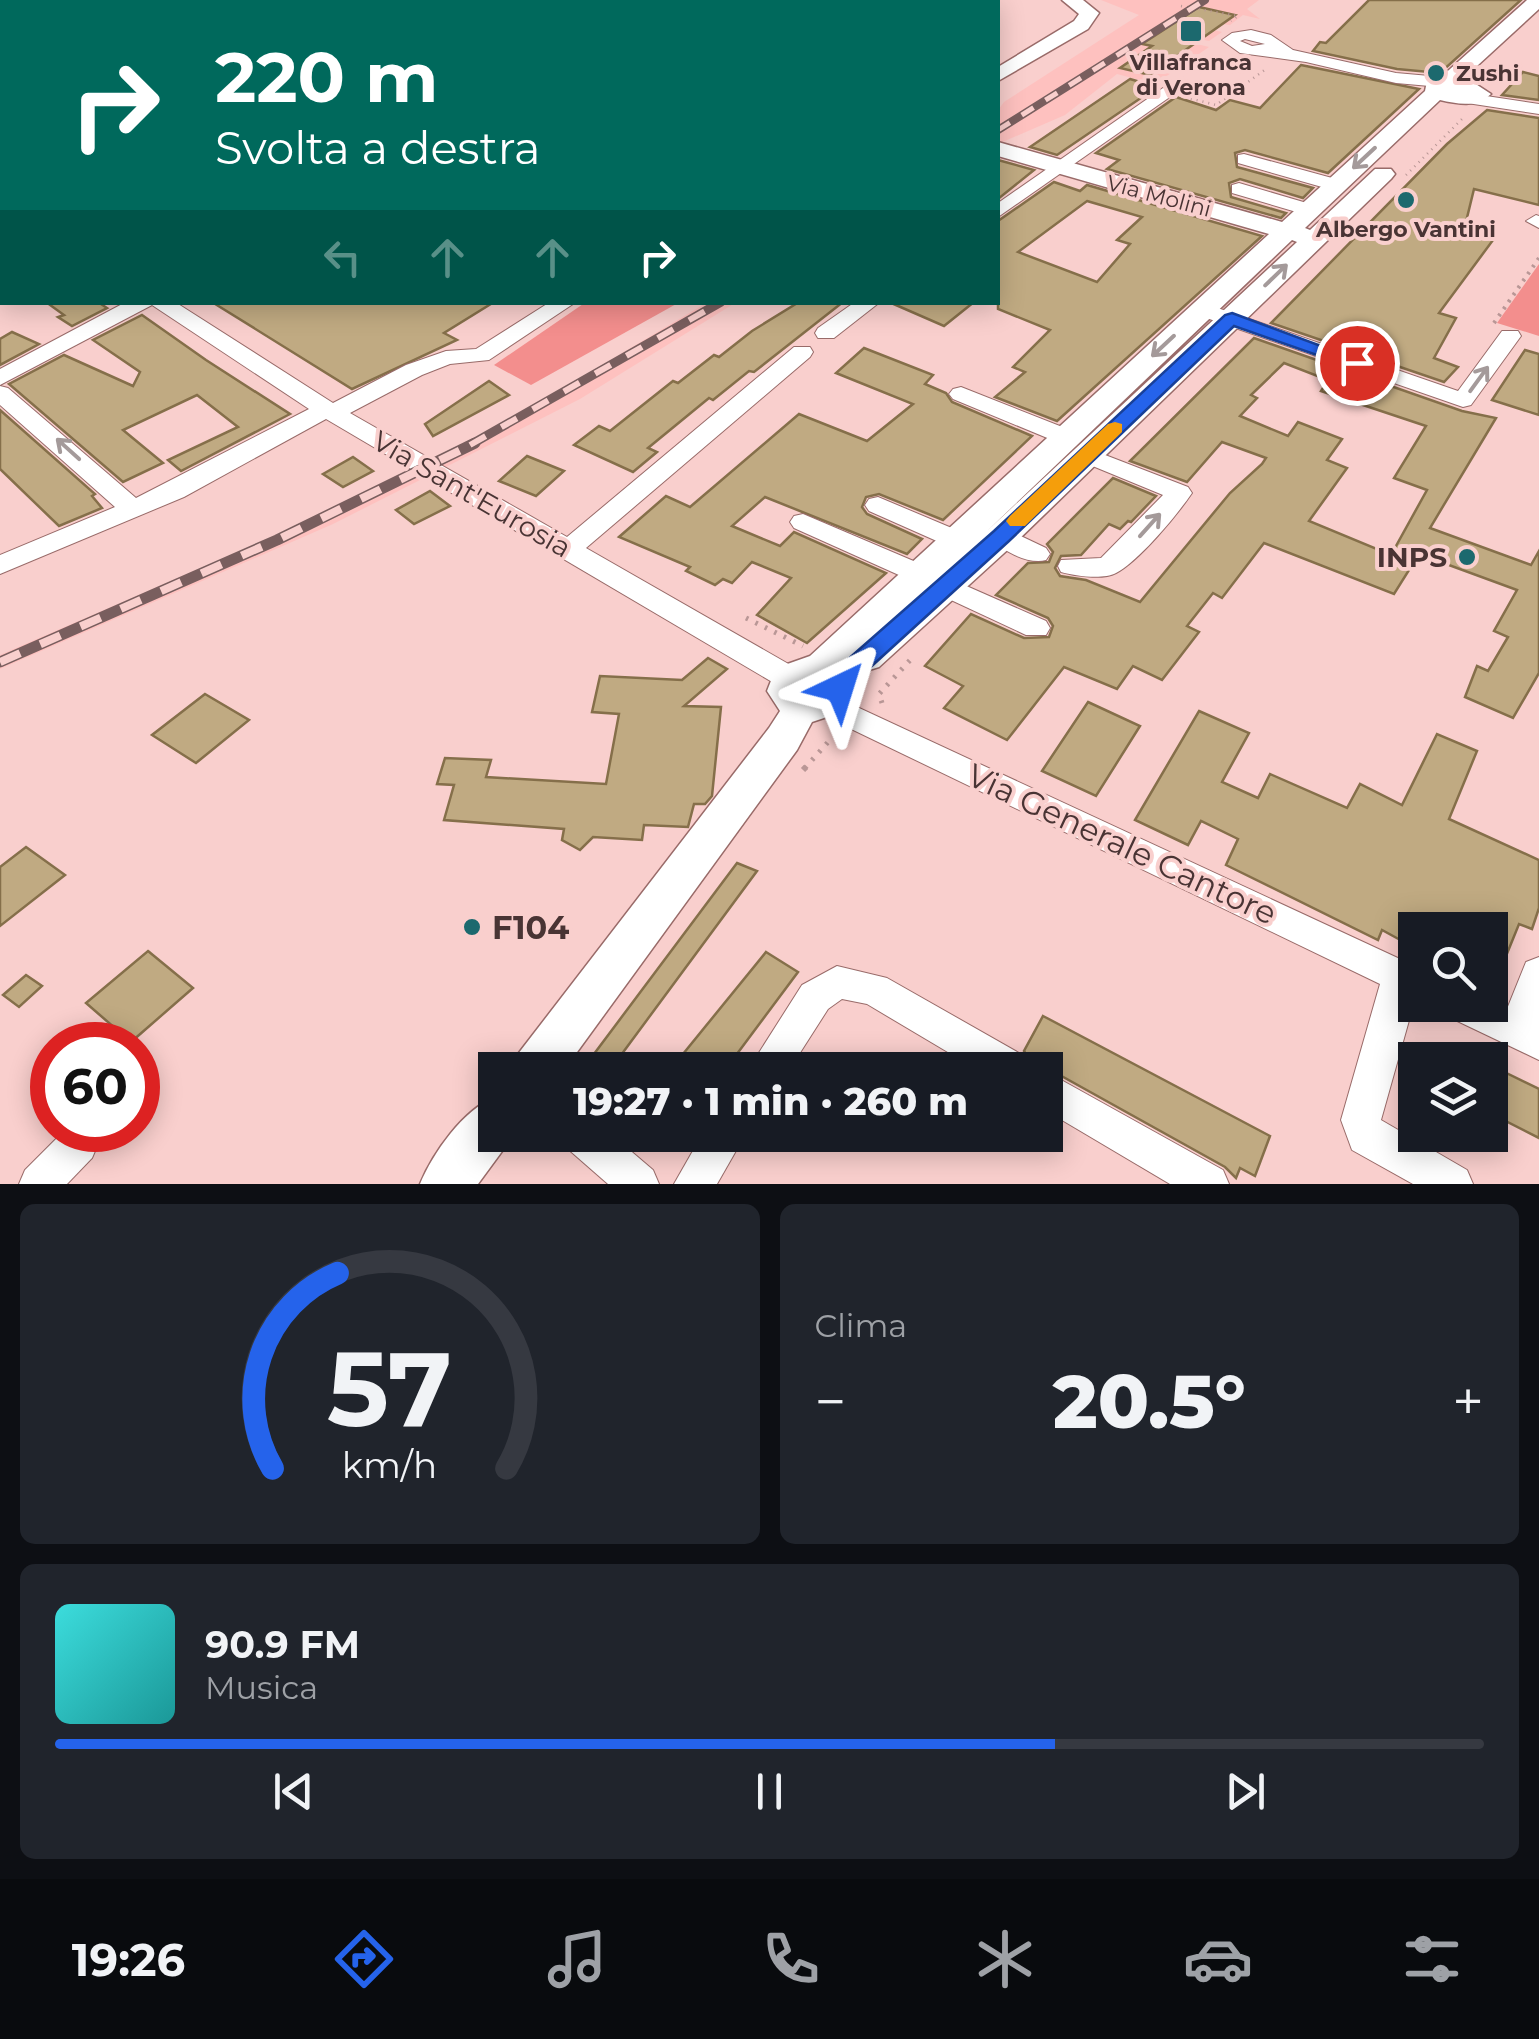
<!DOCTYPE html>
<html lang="it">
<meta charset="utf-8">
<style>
body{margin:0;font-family:Montserrat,sans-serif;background:#20242c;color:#f1f3f6;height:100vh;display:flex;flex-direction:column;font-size:38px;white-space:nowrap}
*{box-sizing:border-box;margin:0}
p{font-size:32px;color:#9ea1a6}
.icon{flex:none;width:55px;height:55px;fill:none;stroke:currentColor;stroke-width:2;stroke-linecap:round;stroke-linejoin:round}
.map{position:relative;height:1184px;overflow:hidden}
.side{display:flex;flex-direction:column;gap:20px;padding:20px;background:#0d0f14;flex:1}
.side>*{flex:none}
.guide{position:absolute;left:0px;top:0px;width:1000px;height:305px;box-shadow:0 5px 25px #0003;background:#00695c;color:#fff;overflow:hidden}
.tools{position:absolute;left:1398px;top:912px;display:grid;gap:20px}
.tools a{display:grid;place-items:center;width:110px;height:110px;border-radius:0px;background:#171b24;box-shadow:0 5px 25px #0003;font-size:50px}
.speed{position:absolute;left:30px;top:1022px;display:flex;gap:20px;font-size:50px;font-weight:700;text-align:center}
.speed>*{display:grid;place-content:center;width:130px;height:130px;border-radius:50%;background:#171b24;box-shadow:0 5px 25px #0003;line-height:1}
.speed .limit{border:15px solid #d22;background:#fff;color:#111}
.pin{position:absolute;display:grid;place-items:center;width:85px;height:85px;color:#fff;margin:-42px;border:5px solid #fff;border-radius:50%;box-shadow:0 2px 10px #0007}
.me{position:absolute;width:110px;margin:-55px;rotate:41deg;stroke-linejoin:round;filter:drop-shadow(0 0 8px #0008)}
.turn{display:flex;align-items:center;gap:35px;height:210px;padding:0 50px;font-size:45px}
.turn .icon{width:130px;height:130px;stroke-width:2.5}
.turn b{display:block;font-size:70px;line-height:85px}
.lanes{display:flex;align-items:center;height:95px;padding:0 50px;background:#0003;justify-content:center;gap:50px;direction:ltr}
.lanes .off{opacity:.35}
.big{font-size:75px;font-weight:800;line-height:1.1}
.side .tile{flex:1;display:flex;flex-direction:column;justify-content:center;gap:15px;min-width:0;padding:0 35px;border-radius:15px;background:#20242c}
.side .dial{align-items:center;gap:0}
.dial svg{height:260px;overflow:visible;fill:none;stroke:#363941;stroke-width:7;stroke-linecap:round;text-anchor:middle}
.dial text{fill:#f1f3f6;stroke:none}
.song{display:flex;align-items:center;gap:30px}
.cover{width:120px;height:120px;border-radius:15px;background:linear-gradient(135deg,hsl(180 70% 55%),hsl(180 70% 35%))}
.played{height:10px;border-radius:5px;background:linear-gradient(90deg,#2563eb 70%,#363941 70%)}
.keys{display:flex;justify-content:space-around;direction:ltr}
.heat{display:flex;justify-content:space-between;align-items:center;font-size:55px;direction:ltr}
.side .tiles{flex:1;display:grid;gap:20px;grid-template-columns:1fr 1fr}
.tile:last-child{grid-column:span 2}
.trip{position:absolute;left:478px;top:1052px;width:585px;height:100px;border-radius:0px;background:#171b24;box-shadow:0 5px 25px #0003;font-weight:800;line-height:100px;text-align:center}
.tabs{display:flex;height:160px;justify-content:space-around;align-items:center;background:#090b0e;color:#9ea1a6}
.tabs .icon{width:70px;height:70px}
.tabs .active{color:#2563eb}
.tabs b{font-size:45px;color:#f1f3f6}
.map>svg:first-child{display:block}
.built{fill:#fec1bf}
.green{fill:#f38e8d}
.building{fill:#c0aa82;stroke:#856f4a;stroke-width:2.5;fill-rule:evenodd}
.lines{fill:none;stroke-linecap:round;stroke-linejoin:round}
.minor-casing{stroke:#996b69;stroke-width:2}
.major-casing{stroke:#996b69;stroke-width:3}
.path-far3{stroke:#b99796;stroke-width:2.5;stroke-dasharray:1 5;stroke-linecap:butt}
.path-far2{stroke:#b99796;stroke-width:4;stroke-dasharray:2.5 6;stroke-linecap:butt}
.path-far1{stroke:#b99796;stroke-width:5;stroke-dasharray:2.5 8;stroke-linecap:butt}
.path{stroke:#b99796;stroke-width:6;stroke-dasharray:4 10;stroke-linecap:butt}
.minor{fill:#fff;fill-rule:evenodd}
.major{fill:#fff;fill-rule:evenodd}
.rail-far2-casing{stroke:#795e5e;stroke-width:8}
.rail-far1-casing{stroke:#795e5e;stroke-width:9}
.rail-casing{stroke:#795e5e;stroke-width:11}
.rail-far2{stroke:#f9cfcd;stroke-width:5;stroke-dasharray:14;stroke-linecap:butt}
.rail-far1{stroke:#f9cfcd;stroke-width:6;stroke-dasharray:18;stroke-linecap:butt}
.rail{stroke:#f9cfcd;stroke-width:8;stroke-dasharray:22;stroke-linecap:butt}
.oneway{stroke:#a49a9a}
.route{fill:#2563eb;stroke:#184099;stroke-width:2.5}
.slow{fill:#f59e0b}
.poi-dot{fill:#1c696e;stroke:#f9cfcd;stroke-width:4}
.labels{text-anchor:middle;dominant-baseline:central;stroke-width:8;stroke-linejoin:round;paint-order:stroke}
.far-poi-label{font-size:22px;font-weight:bold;fill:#493434;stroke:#f9cfcd}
.far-street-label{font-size:22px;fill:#493434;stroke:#f9cfcd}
.street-label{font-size:28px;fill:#493434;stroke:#f9cfcd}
.poi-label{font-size:28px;font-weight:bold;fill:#493434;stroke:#f9cfcd;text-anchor:end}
.near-street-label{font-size:32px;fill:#493434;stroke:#f9cfcd}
.near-poi-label{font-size:32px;font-weight:bold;fill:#493434;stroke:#f9cfcd;text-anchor:start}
</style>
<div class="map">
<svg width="1539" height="1184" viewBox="0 0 1539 1184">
<rect width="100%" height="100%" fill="#f9cfcd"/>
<g class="built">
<path d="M1101,0H1259L1247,9L1260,19L1243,15L1230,25L1222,24L1214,30L1222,32L1209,41L1199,39L1193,43L1209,47L1155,84L1117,74L1065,115L998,144V110L1004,102L1139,15Z"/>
<path d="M706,303H735L580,399L333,524L0,669V655L321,516L490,432Z"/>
</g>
<g class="green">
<path d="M1539,264V336L1497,323Z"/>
<path d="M586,302L678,303L531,385L494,365Z"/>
</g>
<g class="building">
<path d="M1369,0H1521L1440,73L1397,69L1313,51L1320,42L1326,43Z"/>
<path d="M1199,7L1235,15L1150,75L1120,68L1152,46L1142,44Z"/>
<path d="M1301,65L1419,89L1328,173L1245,150L1235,153L1237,167L1313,188L1303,198L1240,179L1229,183L1231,197L1286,213L1281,218L1107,169L1119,160L1096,153L1176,97L1216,110L1230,100L1260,108Z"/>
<path d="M1523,72L1539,76V100L1502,95Z"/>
<path d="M1130,79L1157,87L1057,155L1030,147Z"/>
<path d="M1487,110L1539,118V205L1474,189L1465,226L1496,236L1439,313L1456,318L1434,358L1458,367L1444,382L1271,323L1447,144Z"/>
<path d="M998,160L1034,170L998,199Z"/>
<path d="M1054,182L1080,191L1087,185L1262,236L1057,421L995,397L1025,372L1013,367L1050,330L998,309V221ZM1087,201L1142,217L1117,240L1130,244L1097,282L1018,252Z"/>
<path d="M46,302H98L107,308L72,326L58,317L64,315Z"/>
<path d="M212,302H494L444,333L457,340L352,389Z"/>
<path d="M799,302H843L754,372L749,371L713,400L709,398L648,448L657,452L633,472L574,445L599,426L610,431L673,381L678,383L714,355L719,357L752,331Z"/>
<path d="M889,302H974L944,326Z"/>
<path d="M142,315L206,360L290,414L181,471L168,460L238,427L197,395L123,430L163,463L123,482L9,384L64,355L133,386L140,372L93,340Z"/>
<path d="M12,332L39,344L0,365V339Z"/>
<path d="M1254,338L1462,411L1496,418L1430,528L1531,565L1539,551V673L1513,718L1465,697L1477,666L1488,671L1508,637L1494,631L1517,590L1419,554L1394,594L1264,543L1222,598L1213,593L1187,626L1199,632L1162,680L1133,666L1117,689L1064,667L1007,740L944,708L963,686L925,666L971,614L1024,638L1049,637L1053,626L1048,618L996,595L1028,563L1049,562L1053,552L1047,544L1113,478L1156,496L1131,522L1128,521L1120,529L1109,524L1081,555L1061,556L1055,568L1060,576L1086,580L1140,602L1230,493L1262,464L1266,458L1222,442L1187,482L1130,461ZM1284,363L1328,380L1321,391L1426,426L1394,478L1427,490L1391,555L1309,521L1347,468L1327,460L1342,439L1298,422L1288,436L1240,416L1257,398L1251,395Z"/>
<path d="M864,348L933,375L925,384L946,393L952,402L1032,436L943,520L879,494L866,497L862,507L867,514L922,539L907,554L765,497L732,526L780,546L794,532L886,573L807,643L757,615L791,578L752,562L732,583L723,579L715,585L686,571L690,567L619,537L666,496L690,507L799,414L867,441L913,404L836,373Z"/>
<path d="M1525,350L1539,354V415L1492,400Z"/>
<path d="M489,381L509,395L433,436L425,424Z"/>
<path d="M0,410L95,494L92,496L102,508L59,526L0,469Z"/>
<path d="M527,456L564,471L536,496L499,481Z"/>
<path d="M353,457L373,471L343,487L323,474Z"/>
<path d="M430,491L450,506L414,524L396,510Z"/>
<path d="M708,658L727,669L684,706L721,707L712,796L705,804H694L688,827L644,825L642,840L593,837L580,850L562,840L564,829L444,820L454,785L437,784L445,758L491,760L486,777L606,784L619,714L592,712L600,676L682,680Z"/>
<path d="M205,694L249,720L196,763L152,735Z"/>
<path d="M1088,702L1140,726L1096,796L1042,771Z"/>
<path d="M1199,711L1249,733L1222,782L1258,798L1270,774L1347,808L1360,784L1402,805L1437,734L1477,751L1449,819L1539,860V908L1532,929L1519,924L1491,993L1490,930H1415V948L1382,930L1378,940L1226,865L1238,839L1201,821L1188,845L1135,820Z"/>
<path d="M26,847L65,875L0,926V867Z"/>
<path d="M737,863L757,871L610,1070H582Z"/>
<path d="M148,951L193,988L131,1042L86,1003Z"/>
<path d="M766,952L798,972L725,1070H670Z"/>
<path d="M26,975L42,986L19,1007L3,995Z"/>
<path d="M1043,1016L1270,1136L1255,1176L1240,1168L1236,1178L1225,1167L1047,1068L1035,1069L1024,1051Z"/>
<path d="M1490,1065L1539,1089V1138L1490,1113Z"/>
</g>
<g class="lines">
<g class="minor-casing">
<g id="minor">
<path d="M439,0H462L463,2H440Z"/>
<path d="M1251,30L1271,35L1293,50L1396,73L1441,77L1449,82L1441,87L1396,83L1306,62L1240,53L1222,40L1232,33ZM1245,39L1265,44L1252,46L1240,41Z"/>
<path d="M1163,88L1177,92L998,217V203Z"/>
<path d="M1473,94L1539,104V114L1467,103L1465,99Z"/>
<path d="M1244,154L1343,181L1345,185L1336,191L1238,163V155Z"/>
<path d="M1239,183L1317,206L1320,210L1310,216L1232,193V185Z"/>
<path d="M0,189L2,190V203L0,202Z"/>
<path d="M1536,215L1539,216V228L1526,221Z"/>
<path d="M126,302H175L333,403L406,365L446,351L476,349L550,302H576L489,360L450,364L422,375L350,413L567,537L794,347H810L813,352L810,357L586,548L799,670L804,678L799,686L789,689L779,686L326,419L184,497L0,574V555L115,507L0,405V386L8,388L136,498L309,409L152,305L0,385V369Z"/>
<path d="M855,302H880L834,338H818L815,333L818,328Z"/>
<path d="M1203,303L1458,391L1502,331H1518L1521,336L1471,405L1463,407L1195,314L1192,309L1195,304Z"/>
<path d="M961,387L1075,432L1078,437L1066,444L1057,442L953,399L949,394L953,389Z"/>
<path d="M1087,448L1188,487L1192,493C1177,515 1139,561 1116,573C1103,580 1075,576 1061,572L1058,566L1061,560L1101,558L1163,495L1078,460L1075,455L1078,450Z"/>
<path d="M878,497L966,534L970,540L957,549L948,546L869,511L865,505L869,499Z"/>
<path d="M803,514L930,568L934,574L930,580H910L794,528L790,522L794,516Z"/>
<path d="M1002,527L1046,548L1050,554L1046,560C1028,565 1000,550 989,536L993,530Z"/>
<path d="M946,577L1046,621L1050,628L1046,635H1026L936,593L932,586L936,579Z"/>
<path d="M829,694L1415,966V999L1381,1120L1467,1170L1473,1184H1413L1352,1150L1341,1120L1380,984L818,713L814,705L818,697Z"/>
<path d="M1539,957V1060L1449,1017L1444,1005H1490V1001L1507,1009L1526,962Z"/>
<path d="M837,966L887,978L1026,1057L1032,1070H978L867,1004L842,999L828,1009L789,1070H748L802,985Z"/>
<path d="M1045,1071L1223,1170L1229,1184H1170L1045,1110Z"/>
<path d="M65,1130H92L98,1144L92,1158L67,1184H19L25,1170Z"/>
<path d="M562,1135H612L653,1170L659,1184H608L568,1149Z"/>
<path d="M702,1135H745L717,1184H674Z"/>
</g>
</g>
<g class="major-casing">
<g id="major">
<path d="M1062,0H1083L1099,13L1088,29L998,81V67L1074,21L1079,14Z"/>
<path d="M1527,0H1539V9L1465,77L1491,94C1476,108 1458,104 1440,100L1305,228L1310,230L1375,169H1391L1395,174L1391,179L1014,544L879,667L866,671L853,667L850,662L844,667L852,672L860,688L848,710L812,722L797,750L564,1070H511L518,1054L769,728L780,711L767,691L776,668L810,656L1269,234L998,156V142L1282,222L1425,91L1427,81L1440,78ZM1292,240L1297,242L987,531ZM812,683L822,689L821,690L809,693L806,685Z"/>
<path d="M495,1097V1135H514L478,1184H420C433,1153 463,1110 495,1097Z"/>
</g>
</g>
<g class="path-far3">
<path d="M1181,6L1238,16L1231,21"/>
<path d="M1185,97L1216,105L1266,69"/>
<path d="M1406,175L1465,116"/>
</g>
<path class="path-far2" d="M1494,323L1539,258"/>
<g class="path-far1">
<path d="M746,618L803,646"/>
<path d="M882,703L879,694L912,658"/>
<path d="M805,768L829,741L841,736"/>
</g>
<path class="path" d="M803,770L807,766"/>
<use href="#minor" class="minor"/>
<use href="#major" class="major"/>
<g class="rail-far2-casing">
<path id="rail-far2" d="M998,130L1205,0"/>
</g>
<g class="rail-far1-casing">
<path id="rail-far1" d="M470,445L721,302"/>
</g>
<g class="rail-casing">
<path id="rail" d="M0,662L277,540L475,443"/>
</g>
<use href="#rail-far2" class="rail-far2"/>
<use href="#rail-far1" class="rail-far1"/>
<use href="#rail" class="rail"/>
</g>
<defs><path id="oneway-shaft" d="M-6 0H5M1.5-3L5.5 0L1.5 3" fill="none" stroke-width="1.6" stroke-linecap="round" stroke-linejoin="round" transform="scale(2.5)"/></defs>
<g class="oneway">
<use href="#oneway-shaft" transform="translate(1364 158) rotate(137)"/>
<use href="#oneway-shaft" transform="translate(1276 275) rotate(-44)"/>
<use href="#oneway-shaft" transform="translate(1163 346) rotate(137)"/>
<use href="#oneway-shaft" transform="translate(1479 379) rotate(-54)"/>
<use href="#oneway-shaft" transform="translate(68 449) rotate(-138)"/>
<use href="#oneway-shaft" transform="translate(1150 525) rotate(-48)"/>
</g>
<path class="route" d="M1232,313L1367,363L1357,369L1351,367L1234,326L1009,541L852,684L849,695H832L827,682L830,675L994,531L1225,315Z"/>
<path class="slow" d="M1115,422L1122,424V432L1025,526H1010L1006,521L1010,516L1108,424Z"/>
<g class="poi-dot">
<rect x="1179" y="19" width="24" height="24" rx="5"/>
<circle cx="1436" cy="73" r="10"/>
<circle cx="1406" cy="200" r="10"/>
<circle cx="1467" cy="557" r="10"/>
<circle cx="472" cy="927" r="10"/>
</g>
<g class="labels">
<g class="far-poi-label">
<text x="1191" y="62">Villafranca<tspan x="1191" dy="25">di Verona</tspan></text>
<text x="1456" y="73" text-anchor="start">Zushi</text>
<text x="1406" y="229">Albergo Vantini</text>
</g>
<g class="far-street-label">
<text transform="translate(1159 196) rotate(15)">Via Molini</text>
</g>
<g class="street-label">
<text transform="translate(472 494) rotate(30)">Via Sant'Eurosia</text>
</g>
<g class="poi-label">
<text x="1447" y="557">INPS</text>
</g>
<g class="near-street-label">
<text transform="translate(1122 844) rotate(25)">Via Generale Cantore</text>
</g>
<g class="near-poi-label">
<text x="492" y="927">F104</text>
</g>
</g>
</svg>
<div class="tools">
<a><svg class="icon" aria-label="search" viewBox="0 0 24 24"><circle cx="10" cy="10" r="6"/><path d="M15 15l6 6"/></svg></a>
<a><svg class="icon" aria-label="layers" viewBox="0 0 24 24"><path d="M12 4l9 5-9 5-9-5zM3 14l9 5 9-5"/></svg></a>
</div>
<div class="speed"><div class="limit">60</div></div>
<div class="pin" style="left:1357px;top:363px;background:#d93025"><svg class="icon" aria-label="arrive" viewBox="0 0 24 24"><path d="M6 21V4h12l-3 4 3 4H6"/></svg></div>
<svg class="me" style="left:840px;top:688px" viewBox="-20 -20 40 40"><path d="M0-17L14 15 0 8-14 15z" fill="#2563eb" stroke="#fff" stroke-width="4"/></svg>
<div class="trip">19:27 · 1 min · 260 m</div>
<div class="guide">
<div class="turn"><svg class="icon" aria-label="right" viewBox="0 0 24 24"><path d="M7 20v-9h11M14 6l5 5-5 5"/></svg><div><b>220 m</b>Svolta a destra</div></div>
<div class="lanes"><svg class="icon off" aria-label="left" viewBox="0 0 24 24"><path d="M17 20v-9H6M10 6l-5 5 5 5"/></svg><svg class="icon off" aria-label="ahead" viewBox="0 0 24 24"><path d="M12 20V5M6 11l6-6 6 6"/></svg><svg class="icon off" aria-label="ahead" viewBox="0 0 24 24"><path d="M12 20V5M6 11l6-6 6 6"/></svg><svg class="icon" aria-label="right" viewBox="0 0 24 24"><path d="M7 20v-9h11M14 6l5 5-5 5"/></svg></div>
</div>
</div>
<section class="side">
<div class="tiles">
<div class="tile dial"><svg viewBox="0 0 100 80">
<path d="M14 69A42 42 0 1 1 86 69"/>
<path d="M14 69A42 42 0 0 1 34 9" stroke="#2563eb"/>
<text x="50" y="56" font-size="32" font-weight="700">57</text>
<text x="50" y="72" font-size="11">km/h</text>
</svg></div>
<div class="tile"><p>Clima</p>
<div class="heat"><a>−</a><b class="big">20.5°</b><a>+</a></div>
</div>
<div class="tile">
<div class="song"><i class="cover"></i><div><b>90.9 FM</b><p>Musica</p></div></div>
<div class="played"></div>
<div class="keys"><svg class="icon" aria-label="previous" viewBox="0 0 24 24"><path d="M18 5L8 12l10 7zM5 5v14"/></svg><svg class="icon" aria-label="pause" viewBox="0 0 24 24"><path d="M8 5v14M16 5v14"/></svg><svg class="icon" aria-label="next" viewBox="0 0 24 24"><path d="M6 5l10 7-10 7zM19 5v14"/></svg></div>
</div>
</div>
</section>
<nav class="tabs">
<b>19:26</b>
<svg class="icon active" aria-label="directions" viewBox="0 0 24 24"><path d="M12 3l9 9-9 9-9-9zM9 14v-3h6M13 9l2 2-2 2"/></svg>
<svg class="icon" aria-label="music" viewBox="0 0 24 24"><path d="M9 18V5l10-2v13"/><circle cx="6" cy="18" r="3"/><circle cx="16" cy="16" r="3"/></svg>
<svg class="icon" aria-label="phone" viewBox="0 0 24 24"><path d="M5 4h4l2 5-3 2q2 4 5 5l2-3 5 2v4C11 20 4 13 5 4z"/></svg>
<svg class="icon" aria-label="climate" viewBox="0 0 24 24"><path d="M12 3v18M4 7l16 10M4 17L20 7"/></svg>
<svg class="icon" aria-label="car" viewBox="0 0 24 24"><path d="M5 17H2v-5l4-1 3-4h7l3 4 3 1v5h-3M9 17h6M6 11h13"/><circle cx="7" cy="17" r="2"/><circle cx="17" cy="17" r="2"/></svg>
<svg class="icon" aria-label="filters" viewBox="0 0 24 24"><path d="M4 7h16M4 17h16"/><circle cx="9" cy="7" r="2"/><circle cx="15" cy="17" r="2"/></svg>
</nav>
